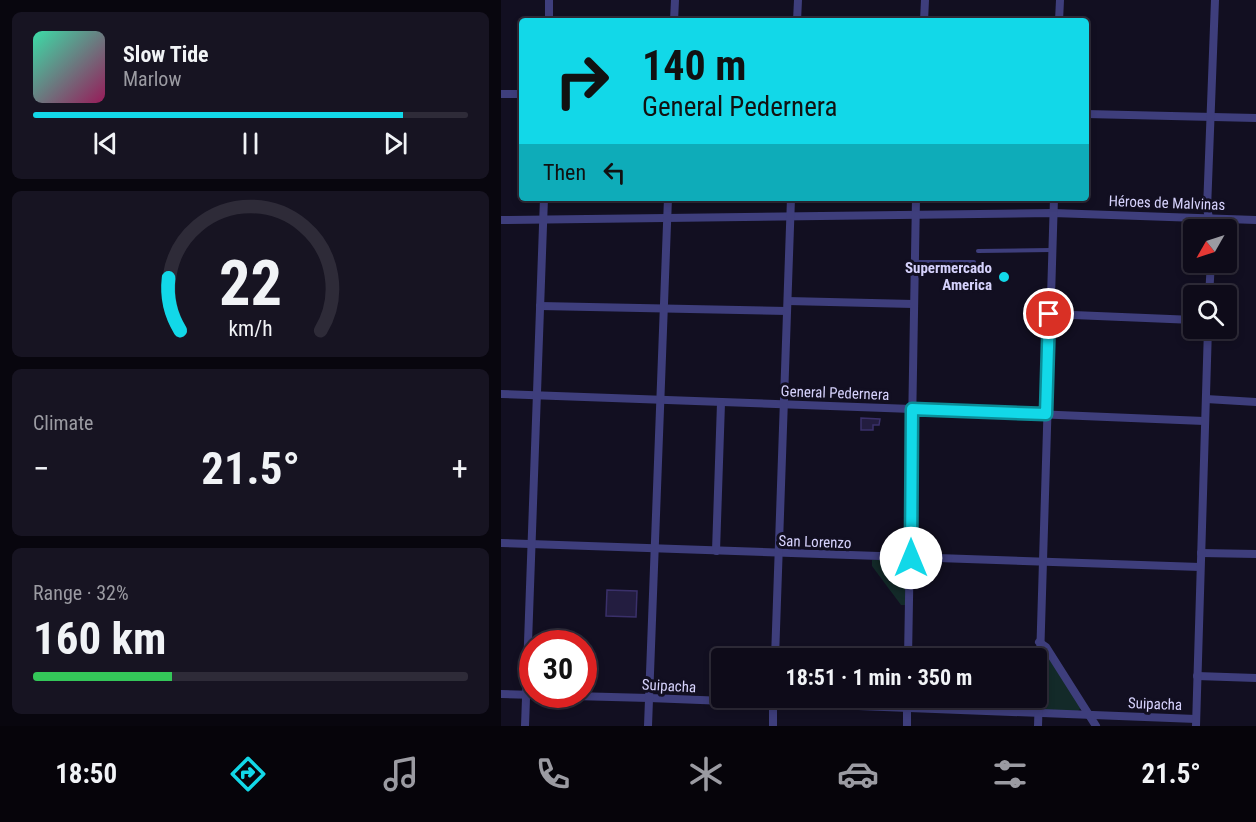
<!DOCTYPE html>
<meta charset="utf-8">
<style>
body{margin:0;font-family:"Roboto Condensed",sans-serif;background:#171422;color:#f1f3f6;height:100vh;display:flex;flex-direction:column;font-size:22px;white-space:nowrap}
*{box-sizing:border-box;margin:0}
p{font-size:20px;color:#9b9ba2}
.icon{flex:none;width:33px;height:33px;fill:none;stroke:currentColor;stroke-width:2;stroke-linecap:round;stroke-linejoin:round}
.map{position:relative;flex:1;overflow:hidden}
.details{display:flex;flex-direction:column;gap:12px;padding:12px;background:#08060e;width:501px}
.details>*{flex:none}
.guide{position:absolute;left:18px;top:18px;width:570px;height:183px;border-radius:6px;box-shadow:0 3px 9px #0003,0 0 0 2px #2e2b38;background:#12d8e8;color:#111;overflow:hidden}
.needle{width:39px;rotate:231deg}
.tools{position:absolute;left:682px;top:219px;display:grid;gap:12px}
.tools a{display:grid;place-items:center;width:54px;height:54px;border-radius:6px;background:#0e0b19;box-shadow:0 3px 9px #0003,0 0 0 2px #2e2b38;font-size:30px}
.speed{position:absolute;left:18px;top:630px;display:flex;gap:12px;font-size:30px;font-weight:700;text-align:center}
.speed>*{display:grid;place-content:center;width:78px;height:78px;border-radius:50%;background:#0e0b19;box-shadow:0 3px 9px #0003,0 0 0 2px #2e2b38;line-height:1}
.speed .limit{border:9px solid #d22;background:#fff;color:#111}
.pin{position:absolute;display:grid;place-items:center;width:51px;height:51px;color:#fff;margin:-26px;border:3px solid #fff;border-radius:50%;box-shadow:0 2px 6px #0007}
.me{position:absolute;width:66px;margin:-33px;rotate:0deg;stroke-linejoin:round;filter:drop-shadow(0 0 4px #0008)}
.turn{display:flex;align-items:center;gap:21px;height:126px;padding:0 24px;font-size:27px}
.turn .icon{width:78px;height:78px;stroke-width:2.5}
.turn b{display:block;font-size:42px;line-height:51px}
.then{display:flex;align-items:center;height:57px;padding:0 24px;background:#0003;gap:12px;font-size:22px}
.big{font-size:45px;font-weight:700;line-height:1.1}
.details .widget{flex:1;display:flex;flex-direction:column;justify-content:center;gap:9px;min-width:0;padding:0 21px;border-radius:9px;background:#171422}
.details .dial{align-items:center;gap:0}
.dial svg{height:156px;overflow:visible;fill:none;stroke:#2e2b38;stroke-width:7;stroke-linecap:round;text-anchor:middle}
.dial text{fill:#f1f3f6;stroke:none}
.song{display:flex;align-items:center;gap:18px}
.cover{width:72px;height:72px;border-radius:9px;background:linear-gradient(135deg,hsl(160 70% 55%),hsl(330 70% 35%))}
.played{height:6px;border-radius:3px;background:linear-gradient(90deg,#12d8e8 85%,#2e2b38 85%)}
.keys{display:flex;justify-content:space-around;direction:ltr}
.heat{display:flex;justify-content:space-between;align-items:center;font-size:33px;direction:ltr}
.charge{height:9px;border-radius:4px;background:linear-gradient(90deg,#34c759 32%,#2e2b38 0)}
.trip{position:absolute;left:210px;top:648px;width:336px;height:60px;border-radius:6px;background:#0e0b19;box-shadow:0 3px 9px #0003,0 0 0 2px #2e2b38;font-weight:700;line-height:60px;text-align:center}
.dock{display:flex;height:96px;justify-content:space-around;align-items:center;background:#06040a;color:#9b9ba2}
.dock .icon{width:42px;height:42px}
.dock .current{color:#12d8e8}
.dock b{font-size:27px;color:#f1f3f6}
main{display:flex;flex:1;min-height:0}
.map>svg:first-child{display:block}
.green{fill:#132a29}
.building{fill:#231d40;stroke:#3a306a;stroke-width:1.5}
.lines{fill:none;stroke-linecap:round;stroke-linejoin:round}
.lane{stroke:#3e3e7c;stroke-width:4}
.street{stroke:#3e3e7c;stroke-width:8}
.route-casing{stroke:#0c8c97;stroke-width:15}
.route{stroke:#12d8e8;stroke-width:10}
.poi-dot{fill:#12d8e8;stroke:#120f21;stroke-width:2}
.labels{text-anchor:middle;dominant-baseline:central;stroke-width:6;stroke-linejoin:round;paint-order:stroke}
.street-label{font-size:15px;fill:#d6d2fc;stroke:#120f21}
.poi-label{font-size:15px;font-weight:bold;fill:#d6d2fc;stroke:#120f21;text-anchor:end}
</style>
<main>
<section class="details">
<div class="widget">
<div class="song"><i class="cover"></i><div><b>Slow Tide</b><p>Marlow</p></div></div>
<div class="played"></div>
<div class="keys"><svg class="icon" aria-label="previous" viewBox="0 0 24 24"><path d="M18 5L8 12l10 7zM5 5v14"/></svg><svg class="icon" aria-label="pause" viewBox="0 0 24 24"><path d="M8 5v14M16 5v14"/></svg><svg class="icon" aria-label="next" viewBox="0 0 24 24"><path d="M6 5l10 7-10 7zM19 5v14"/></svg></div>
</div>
<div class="widget dial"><svg viewBox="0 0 100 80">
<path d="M14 69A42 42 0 1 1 86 69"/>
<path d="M14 69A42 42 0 0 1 8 42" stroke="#12d8e8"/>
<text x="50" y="56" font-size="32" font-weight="700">22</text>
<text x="50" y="72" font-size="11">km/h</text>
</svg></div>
<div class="widget"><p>Climate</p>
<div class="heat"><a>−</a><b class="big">21.5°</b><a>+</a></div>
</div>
<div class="widget"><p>Range · 32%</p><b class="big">160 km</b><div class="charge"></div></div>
</section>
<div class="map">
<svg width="755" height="726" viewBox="0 0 755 726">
<rect width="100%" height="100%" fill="#120f21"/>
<g class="green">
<path d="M371,560C382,560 398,557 406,566L405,605H400L371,566Z"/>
<path d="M547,655L580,708L577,711L545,710L541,705L542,658Z"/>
</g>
<g class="building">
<path d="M360,418L379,419L378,425H372V430H360Z"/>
<path d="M106,590L136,591L135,617L105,616Z"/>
</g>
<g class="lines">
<g class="lane">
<path d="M477,251L550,250"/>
<path d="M414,262H473"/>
</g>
<g class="street">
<path d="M48,21V0"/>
<path d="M173,21L174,0"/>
<path d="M296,21L297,0"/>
<path d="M423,21L424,0"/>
<path d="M558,21L559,0"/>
<path d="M0,94H21"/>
<path d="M585,114L755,118"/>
<path d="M0,220L552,213L755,220"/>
<path d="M711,230L706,209L714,0"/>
<path d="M708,296L710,262"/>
<path d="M287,301L412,304"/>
<path d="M39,306L286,311"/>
<path d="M548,314L693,320"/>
<path d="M0,394L411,409L703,421"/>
<path d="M705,399L755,402"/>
<path d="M0,543L699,567"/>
<path d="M215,551L220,403"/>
<path d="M700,553L755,554"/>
<path d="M538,642L545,647L595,726"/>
<path d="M274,658L290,198"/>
<path d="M407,658L415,198"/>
<path d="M696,676L755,678"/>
<path d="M0,694L148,698L695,719"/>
<path d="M24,726L43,198"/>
<path d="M147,726L167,198"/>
<path d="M272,726V698"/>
<path d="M406,726V698"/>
<path d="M537,726L553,198"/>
<path d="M695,726L707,328"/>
</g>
</g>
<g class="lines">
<g class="route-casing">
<path id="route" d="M410,558L411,409L545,414L548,314"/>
</g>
<use href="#route" class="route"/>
</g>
<circle class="poi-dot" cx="503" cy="277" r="6"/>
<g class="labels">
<g class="street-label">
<text transform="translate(666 203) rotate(2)">Héroes de Malvinas</text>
<text transform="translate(334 393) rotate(2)">General Pedernera</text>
<text transform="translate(314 542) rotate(2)">San Lorenzo</text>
<text transform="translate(168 686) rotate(3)">Suipacha</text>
<text transform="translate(654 704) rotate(2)">Suipacha</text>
</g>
<g class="poi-label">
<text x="491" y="268">Supermercado<tspan x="491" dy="17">America</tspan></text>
</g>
</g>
</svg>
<div class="tools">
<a><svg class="needle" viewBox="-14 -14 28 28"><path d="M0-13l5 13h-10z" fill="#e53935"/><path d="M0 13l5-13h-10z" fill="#9b9ba2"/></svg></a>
<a><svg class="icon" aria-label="search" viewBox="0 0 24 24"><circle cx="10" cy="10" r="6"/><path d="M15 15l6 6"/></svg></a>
</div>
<div class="speed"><div class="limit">30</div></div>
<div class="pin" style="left:548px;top:314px;background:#d93025"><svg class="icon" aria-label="arrive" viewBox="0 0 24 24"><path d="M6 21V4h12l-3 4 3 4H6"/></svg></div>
<svg class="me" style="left:410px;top:558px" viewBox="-20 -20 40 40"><circle r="19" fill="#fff"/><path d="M0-13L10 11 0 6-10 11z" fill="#12d8e8"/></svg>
<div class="trip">18:51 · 1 min · 350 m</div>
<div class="guide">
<div class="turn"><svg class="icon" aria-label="right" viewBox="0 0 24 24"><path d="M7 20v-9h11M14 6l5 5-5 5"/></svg><div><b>140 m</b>General Pedernera</div></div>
<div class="then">Then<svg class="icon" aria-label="left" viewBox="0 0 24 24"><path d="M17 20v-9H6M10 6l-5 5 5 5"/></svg></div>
</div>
</div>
</main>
<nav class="dock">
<b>18:50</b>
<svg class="icon current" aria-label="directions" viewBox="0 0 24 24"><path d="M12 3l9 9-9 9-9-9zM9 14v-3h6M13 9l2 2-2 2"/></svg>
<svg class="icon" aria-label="music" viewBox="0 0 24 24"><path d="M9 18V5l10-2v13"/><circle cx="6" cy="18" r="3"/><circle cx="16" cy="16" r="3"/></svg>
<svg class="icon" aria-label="phone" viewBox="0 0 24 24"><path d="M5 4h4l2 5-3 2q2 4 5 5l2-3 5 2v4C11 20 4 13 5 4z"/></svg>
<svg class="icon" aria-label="climate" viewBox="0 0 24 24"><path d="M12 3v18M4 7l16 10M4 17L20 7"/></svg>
<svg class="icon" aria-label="car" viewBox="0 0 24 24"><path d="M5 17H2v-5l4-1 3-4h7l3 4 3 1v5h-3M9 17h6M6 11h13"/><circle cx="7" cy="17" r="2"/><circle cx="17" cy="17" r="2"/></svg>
<svg class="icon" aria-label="filters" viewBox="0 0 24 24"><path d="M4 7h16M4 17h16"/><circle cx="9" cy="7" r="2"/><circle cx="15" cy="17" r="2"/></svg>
<b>21.5°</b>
</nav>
